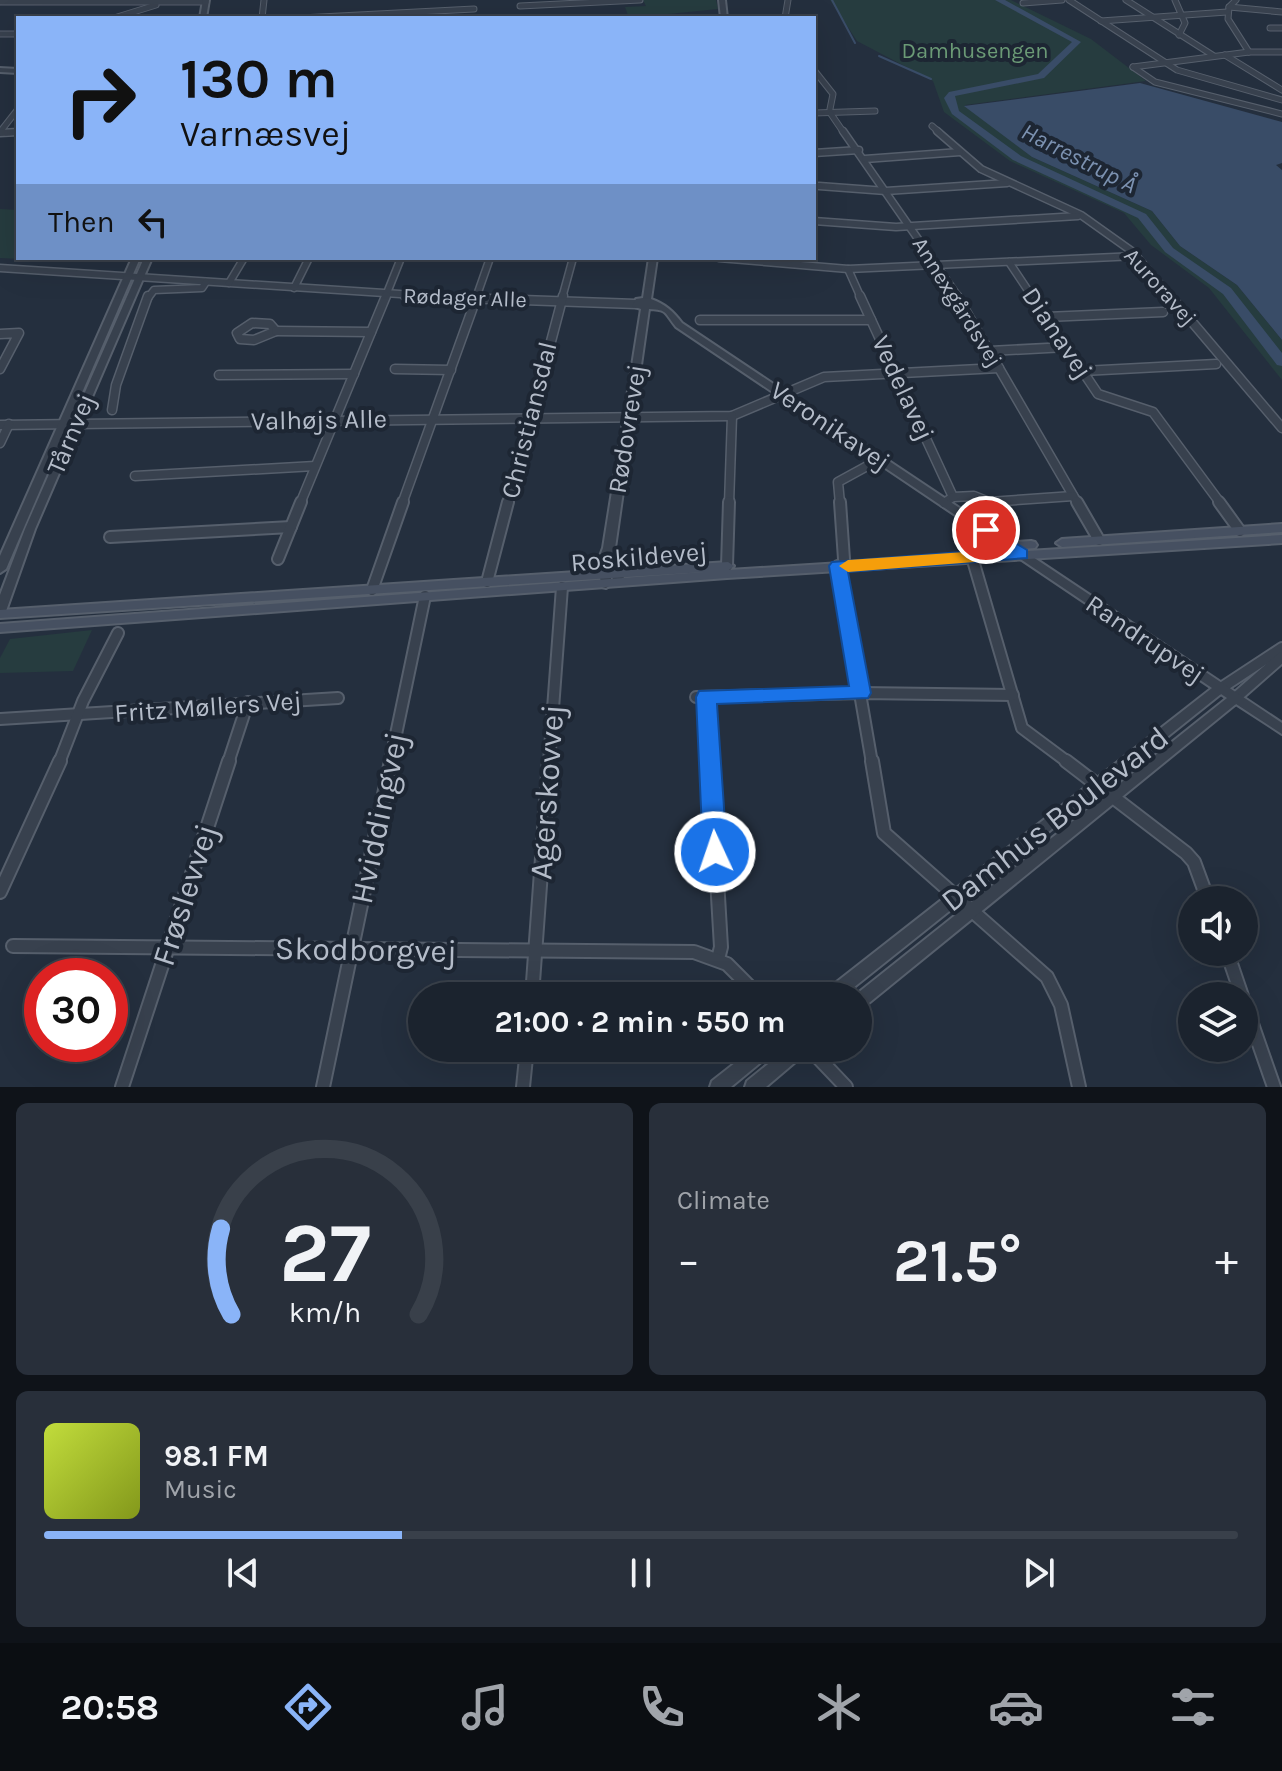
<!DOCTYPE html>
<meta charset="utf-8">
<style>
body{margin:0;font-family:Karla,sans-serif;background:#282f3a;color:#f1f3f6;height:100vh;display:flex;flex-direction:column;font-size:30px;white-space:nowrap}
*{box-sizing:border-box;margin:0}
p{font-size:26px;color:#a0a4aa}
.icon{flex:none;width:44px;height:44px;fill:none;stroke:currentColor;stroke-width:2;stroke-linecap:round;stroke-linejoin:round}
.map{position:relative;height:1087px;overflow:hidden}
.panel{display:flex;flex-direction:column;gap:16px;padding:16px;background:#0f1319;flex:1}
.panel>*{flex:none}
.guide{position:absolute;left:16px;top:16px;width:800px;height:244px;border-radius:0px;box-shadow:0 8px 32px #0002,0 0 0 2px #39404a;background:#8ab4f8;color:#111;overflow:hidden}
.fabs{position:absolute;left:1178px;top:886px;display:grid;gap:16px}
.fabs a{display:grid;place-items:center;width:80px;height:80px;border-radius:50%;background:#1b232e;box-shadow:0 8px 32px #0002,0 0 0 2px #39404a;font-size:40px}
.speed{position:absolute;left:24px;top:958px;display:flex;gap:16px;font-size:40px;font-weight:700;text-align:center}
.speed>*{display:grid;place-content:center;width:104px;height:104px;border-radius:50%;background:#1b232e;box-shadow:0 8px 32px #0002,0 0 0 2px #39404a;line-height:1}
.speed .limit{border:12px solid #d22;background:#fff;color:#111}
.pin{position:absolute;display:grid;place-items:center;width:68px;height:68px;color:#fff;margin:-34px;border:4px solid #fff;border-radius:50%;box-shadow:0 2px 8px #0007}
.me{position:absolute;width:88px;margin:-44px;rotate:357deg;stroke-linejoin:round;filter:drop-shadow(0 0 6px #0008)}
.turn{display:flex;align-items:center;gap:28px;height:168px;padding:0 32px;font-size:36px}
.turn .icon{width:104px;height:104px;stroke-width:2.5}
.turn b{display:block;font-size:56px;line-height:68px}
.then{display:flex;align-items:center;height:76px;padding:0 32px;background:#0003;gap:16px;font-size:30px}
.big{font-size:60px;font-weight:700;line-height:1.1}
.panel .card{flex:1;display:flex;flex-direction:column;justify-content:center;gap:12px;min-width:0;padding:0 28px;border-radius:12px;background:#282f3a}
.panel .dial{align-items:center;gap:0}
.dial svg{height:208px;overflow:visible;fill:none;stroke:#39404a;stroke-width:7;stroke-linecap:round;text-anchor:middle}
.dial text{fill:#f1f3f6;stroke:none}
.song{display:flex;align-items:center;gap:24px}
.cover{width:96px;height:96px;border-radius:12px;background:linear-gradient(135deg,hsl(70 70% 55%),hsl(70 70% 35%))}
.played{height:8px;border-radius:4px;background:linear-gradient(90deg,#8ab4f8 30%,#39404a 30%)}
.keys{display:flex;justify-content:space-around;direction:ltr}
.heat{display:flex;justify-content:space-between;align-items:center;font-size:44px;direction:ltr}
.panel .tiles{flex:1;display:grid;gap:16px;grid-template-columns:1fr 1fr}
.card:last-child{grid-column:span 2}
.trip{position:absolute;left:408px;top:982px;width:464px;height:80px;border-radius:40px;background:#1b232e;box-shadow:0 8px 32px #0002,0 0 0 2px #39404a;font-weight:700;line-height:80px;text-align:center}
.tab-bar{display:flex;height:128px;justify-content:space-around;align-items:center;background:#0b0e12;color:#a0a4aa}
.tab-bar .icon{width:56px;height:56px}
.tab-bar .current{color:#8ab4f8}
.tab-bar b{font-size:36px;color:#f1f3f6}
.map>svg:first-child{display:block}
.green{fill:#263c3f}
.water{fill:#394c67}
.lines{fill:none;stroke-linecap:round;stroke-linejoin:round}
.stream{stroke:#394c67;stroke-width:2}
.river{fill:#394c67;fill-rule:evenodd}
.minor-far4-casing{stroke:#565f6c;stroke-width:7}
.minor-far3-casing{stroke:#565f6c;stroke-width:9}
.minor-far2-casing{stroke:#565f6c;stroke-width:11}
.minor-far1-casing{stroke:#565f6c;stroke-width:14}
.minor-casing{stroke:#565f6c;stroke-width:16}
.tertiary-casing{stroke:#565f6c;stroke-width:4}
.secondary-casing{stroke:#565f6c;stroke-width:4}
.minor-far4{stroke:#38414e;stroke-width:5}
.minor-far3{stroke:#38414e;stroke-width:6}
.minor-far2{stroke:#38414e;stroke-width:8}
.minor-far1{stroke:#38414e;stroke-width:10}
.minor{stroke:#38414e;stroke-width:12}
.tertiary{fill:#38414e;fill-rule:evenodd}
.secondary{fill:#465061;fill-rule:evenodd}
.route{fill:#1a73e8;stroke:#114b97;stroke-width:2}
.slow{fill:#f59e0b}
.labels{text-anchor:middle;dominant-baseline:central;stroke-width:8;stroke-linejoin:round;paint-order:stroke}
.far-park-label{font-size:22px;fill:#6b9a76;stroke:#1d2633}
.far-street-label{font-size:22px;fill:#b4bcc9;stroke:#1d2633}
.far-water-label{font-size:24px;font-style:italic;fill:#7c92b1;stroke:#1d2633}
.street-label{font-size:26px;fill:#b4bcc9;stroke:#1d2633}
.near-street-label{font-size:32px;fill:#b4bcc9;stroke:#1d2633}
</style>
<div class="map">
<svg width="1282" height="1087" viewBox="0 0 1282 1087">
<rect width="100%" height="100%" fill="#242f3e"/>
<g class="green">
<path d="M643,0H716L718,9L629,18L625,7L646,6Z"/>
<path d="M830,0H1011L1091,39L1146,81L965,105L1032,157L1152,211L1180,246L1237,285L1282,340V380L1209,288L1151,245L1124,213L1010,161L944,112L933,81L857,41Z"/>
<path d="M0,209L18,210V258L40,260L0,258Z"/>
<path d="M92,630L73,671L0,673V658L10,639Z"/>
</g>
<path class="water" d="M1140,83L1282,122V163L1276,165L1282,170V340L1237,285L1180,246L1152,211L1032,157L964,106Z"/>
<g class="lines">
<g class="stream">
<path d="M832,0L855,43"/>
<path d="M879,56L931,79"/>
</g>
<path class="river" d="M995,0H1005L1081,42L1044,78L955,96L959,111L1021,156L1146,214L1173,248L1231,288L1282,353V366L1277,365L1223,294L1165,252L1138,218L1013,160L952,114L944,98L949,92L1038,74L1072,42Z"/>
<g class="minor-far4-casing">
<g id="minor-far4">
<path d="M1069,0L1177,70L1282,100"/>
<path d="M1126,0L1214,56"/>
<path d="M1175,0L1185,23L1179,35"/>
<path d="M1236,0L1229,7L1228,19L1249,52"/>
<path d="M0,2H206"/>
<path d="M1023,3L1062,0"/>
<path d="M520,6L640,0"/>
<path d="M1229,7L1282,12"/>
<path d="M114,18L156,5"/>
<path d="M262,18L264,0"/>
<path d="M301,18L474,9"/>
<path d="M785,18L788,0"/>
<path d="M1101,21L1227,12"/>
<path d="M1270,28H1282"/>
<path d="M0,34H18"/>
<path d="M1225,55L1282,90"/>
<path d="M1133,67L1155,82L1282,114"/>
<path d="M1133,67L1249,52H1282"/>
<path d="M814,70L833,94L830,109"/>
<path d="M814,113L875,111"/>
<path d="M831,114L844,133"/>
<path d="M932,126L940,133"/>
<path d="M0,132L18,109"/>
<path d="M6,133L18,132"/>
</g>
</g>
<g class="minor-far3-casing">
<g id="minor-far3">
<path d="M843,131L959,298"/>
<path d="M937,131L981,169L1081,215L1133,252L1172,298"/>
<path d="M0,133L18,132"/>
<path d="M814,153L859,150"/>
<path d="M865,159L960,152"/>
<path d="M819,186L886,191L1007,183"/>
<path d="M814,221L896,227L1078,216"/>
<path d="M719,258L848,269L1137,256"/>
<path d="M1009,262L1033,298"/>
<path d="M0,268L461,298"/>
<path d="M848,269L861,298"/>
<path d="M229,283L244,258"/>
<path d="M294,288L309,258"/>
<path d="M148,298L154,290L202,288L206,282"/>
<path d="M385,298L401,258"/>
<path d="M476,298L490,258"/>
<path d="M562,298L573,258"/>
</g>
</g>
<g class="minor-far2-casing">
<g id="minor-far2">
<path d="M405,296L636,304"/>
<path d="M860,296L953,497L944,503"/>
<path d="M957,296L1078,504"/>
<path d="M1032,296L1098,394L1153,412L1221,504"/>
<path d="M1170,296L1282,428"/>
<path d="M1046,317L1163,312"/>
<path d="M700,320H871"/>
<path d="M252,323L270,324L276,331L254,340L240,339L237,333Z"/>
<path d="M276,331L371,332"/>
<path d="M0,334L19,333L0,369"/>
<path d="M990,351L1066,347"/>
<path d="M395,369L451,370"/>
<path d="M1083,371L1216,364"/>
<path d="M219,375L354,374"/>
<path d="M112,410L116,385L148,296"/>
<path d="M0,425L732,416L824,377L999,368"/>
<path d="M0,443L9,424"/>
<path d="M135,476L315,466"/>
<path d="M953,497L974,496L989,502L1073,496"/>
<path d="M300,504L386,296"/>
<path d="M402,504L477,296"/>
<path d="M508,504L563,296"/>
<path d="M729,504L732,416"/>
<path d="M840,504L838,482L880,459"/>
</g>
</g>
<g class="minor-far1-casing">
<g id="minor-far1">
<path d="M840,502L844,559"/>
<path d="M1077,502L1099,540"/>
<path d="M1219,502L1240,531"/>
<path d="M110,537L291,527"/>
<path d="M972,557L1022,728L1069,763"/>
<path d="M278,559L301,502"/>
<path d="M727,566L729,502"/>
<path d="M838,566L872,763"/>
<path d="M487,582L508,502"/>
<path d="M372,590L403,502"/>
<path d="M1218,690L1282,648"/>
<path d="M696,697L861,693L1013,695"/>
<path d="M706,697L710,763"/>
<path d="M1233,700L1282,657"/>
<path d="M0,719L338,698"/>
<path d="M59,763L83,701L118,633"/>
<path d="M228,763L248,702"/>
<path d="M390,763L425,596"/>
<path d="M549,763L562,587"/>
</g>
</g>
<g class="minor-casing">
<g id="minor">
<path d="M710,761L721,947L718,959"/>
<path d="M872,761L884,833L1047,977L1061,1005L1079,1087"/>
<path d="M1066,761L1186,853L1194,862L1208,900"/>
<path d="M0,892L60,761"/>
<path d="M13,946L694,952L727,964L759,996"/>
<path d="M1227,952L1242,996"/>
<path d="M532,996L549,761"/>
<path d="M1244,1001L1274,1087"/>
<path d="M809,1048L846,1087"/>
<path d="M122,1087L229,761"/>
<path d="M323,1087L391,761"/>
<path d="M523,1087L527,1048"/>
</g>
</g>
<g class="tertiary-casing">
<g id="tertiary">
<path d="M203,0H209L206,18H200Z"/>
<path d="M719,0H725L727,18H721Z"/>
<path d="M0,68L18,69V73L0,72Z"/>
<path d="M132,258H140L6,569L0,573V556Z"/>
<path d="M144,258H152L35,529L6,611L0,615V595L25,529Z"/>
<path d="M649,258H657L651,299C665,304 673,311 682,323L1282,723V734L1236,704L864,1007L858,1009V996H854L1227,698L1221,694L843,996H823L825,991L1212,688L676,327C664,312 668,310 649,309L615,548L625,582L623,585H615L609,568L612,584L606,588L602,587L597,564L603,548L641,309L632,306L636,299L643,298Z"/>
<path d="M754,1048H774L772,1053L731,1087H710L712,1081Z"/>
<path d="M788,1048H808L806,1053L766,1087H745L747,1081Z"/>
</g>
</g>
<g class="secondary-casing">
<g id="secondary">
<path d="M1282,524V532L1062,547L1056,543L1062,539Z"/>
<path d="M1282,535V543L727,578L0,632V624L704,572L0,618V610L728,562L734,566L729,570Z"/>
<path d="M1031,541L1035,542L1037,545L1035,548L982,552L976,548L982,544Z"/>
</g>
</g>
<use href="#minor-far4" class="minor-far4"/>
<use href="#minor-far3" class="minor-far3"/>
<use href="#minor-far2" class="minor-far2"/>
<use href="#minor-far1" class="minor-far1"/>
<use href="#minor" class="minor"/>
<use href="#tertiary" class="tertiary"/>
<use href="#secondary" class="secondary"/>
</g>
<path class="route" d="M986,525L1027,550V558L848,572L871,693L868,698L717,704L727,852L723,859L715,862L707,859L703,852L696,697L699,691L849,686L829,566L832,562L1001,549L977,530Z"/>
<path class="slow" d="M980,551L987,552V561L848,572L839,566L848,560Z"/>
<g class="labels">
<g class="far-park-label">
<text x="975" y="51">Damhusengen</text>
</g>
<g class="far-street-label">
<text transform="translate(1160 287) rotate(48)">Auroravej</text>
<text transform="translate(465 298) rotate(2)">Rødager Alle</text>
<text transform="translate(957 302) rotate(58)">Annexgårdsvej</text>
</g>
<g class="far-water-label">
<text transform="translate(1079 158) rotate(27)">Harrestrup Å</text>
</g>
<g class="street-label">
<text transform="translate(1057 333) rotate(56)">Dianavej</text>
<text transform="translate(903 388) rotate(65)">Vedelavej</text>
<text transform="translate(319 420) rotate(-1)">Valhøjs Alle</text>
<text transform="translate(529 420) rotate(-76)">Christiansdal</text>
<text transform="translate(830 426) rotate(34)">Veronikavej</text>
<text transform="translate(627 429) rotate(-81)">Rødovrevej</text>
<text transform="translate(71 434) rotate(-67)">Tårnvej</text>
<text transform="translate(639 557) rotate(-5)">Roskildevej</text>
<text transform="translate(1145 639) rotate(34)">Randrupvej</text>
<text transform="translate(208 707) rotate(-4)">Fritz Møllers Vej</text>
</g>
<g class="near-street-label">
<text transform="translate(547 792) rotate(-86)">Agerskovvej</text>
<text transform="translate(379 818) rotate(-78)">Hviddingvej</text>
<text transform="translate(1055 819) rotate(-38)">Damhus Boulevard</text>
<text transform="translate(185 895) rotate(-72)">Frøslevvej</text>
<text transform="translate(366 950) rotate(1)">Skodborgvej</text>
</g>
</g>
</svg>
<div class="fabs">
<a><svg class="icon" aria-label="sound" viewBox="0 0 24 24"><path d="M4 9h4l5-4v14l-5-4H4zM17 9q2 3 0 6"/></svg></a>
<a><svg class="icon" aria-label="layers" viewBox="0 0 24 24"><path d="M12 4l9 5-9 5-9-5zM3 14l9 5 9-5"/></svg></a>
</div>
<div class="speed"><div class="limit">30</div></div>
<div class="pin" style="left:986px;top:530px;background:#d93025"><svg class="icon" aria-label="arrive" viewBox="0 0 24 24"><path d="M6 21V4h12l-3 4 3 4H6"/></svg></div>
<svg class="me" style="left:715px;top:852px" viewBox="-20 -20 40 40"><circle r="17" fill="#1a73e8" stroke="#fff" stroke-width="3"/><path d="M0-11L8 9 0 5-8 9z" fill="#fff"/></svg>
<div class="trip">21:00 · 2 min · 550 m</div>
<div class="guide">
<div class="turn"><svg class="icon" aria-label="right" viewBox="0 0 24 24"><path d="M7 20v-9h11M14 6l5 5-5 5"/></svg><div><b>130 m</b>Varnæsvej</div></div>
<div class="then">Then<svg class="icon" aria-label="left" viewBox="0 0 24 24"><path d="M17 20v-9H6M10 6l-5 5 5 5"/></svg></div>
</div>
</div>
<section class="panel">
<div class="tiles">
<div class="card dial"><svg viewBox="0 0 100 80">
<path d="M14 69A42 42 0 1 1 86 69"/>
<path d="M14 69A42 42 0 0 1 10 36" stroke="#8ab4f8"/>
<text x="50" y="56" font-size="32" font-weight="700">27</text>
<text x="50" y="72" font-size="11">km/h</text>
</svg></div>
<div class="card"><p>Climate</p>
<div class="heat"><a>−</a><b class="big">21.5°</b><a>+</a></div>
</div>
<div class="card">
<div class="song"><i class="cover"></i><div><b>98.1 FM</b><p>Music</p></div></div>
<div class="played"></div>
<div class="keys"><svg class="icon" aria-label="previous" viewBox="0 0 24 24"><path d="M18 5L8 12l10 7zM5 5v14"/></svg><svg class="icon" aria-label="pause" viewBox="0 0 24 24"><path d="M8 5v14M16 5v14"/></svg><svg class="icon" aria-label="next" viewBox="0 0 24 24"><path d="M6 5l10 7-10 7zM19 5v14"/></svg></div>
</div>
</div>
</section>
<nav class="tab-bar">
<b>20:58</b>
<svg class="icon current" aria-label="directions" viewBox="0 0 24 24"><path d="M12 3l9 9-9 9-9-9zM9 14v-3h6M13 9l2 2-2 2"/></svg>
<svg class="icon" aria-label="music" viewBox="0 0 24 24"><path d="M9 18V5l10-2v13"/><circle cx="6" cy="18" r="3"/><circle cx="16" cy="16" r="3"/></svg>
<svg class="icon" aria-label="phone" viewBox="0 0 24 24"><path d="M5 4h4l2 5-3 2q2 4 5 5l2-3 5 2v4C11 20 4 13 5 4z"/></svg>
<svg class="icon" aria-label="climate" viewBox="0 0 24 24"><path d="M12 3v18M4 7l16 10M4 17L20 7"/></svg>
<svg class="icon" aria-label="car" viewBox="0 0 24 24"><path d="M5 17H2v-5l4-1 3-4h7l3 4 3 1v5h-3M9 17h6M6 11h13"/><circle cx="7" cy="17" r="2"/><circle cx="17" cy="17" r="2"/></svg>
<svg class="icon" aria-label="filters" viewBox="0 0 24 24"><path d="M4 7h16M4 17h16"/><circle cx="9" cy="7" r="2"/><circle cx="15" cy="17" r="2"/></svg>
</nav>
